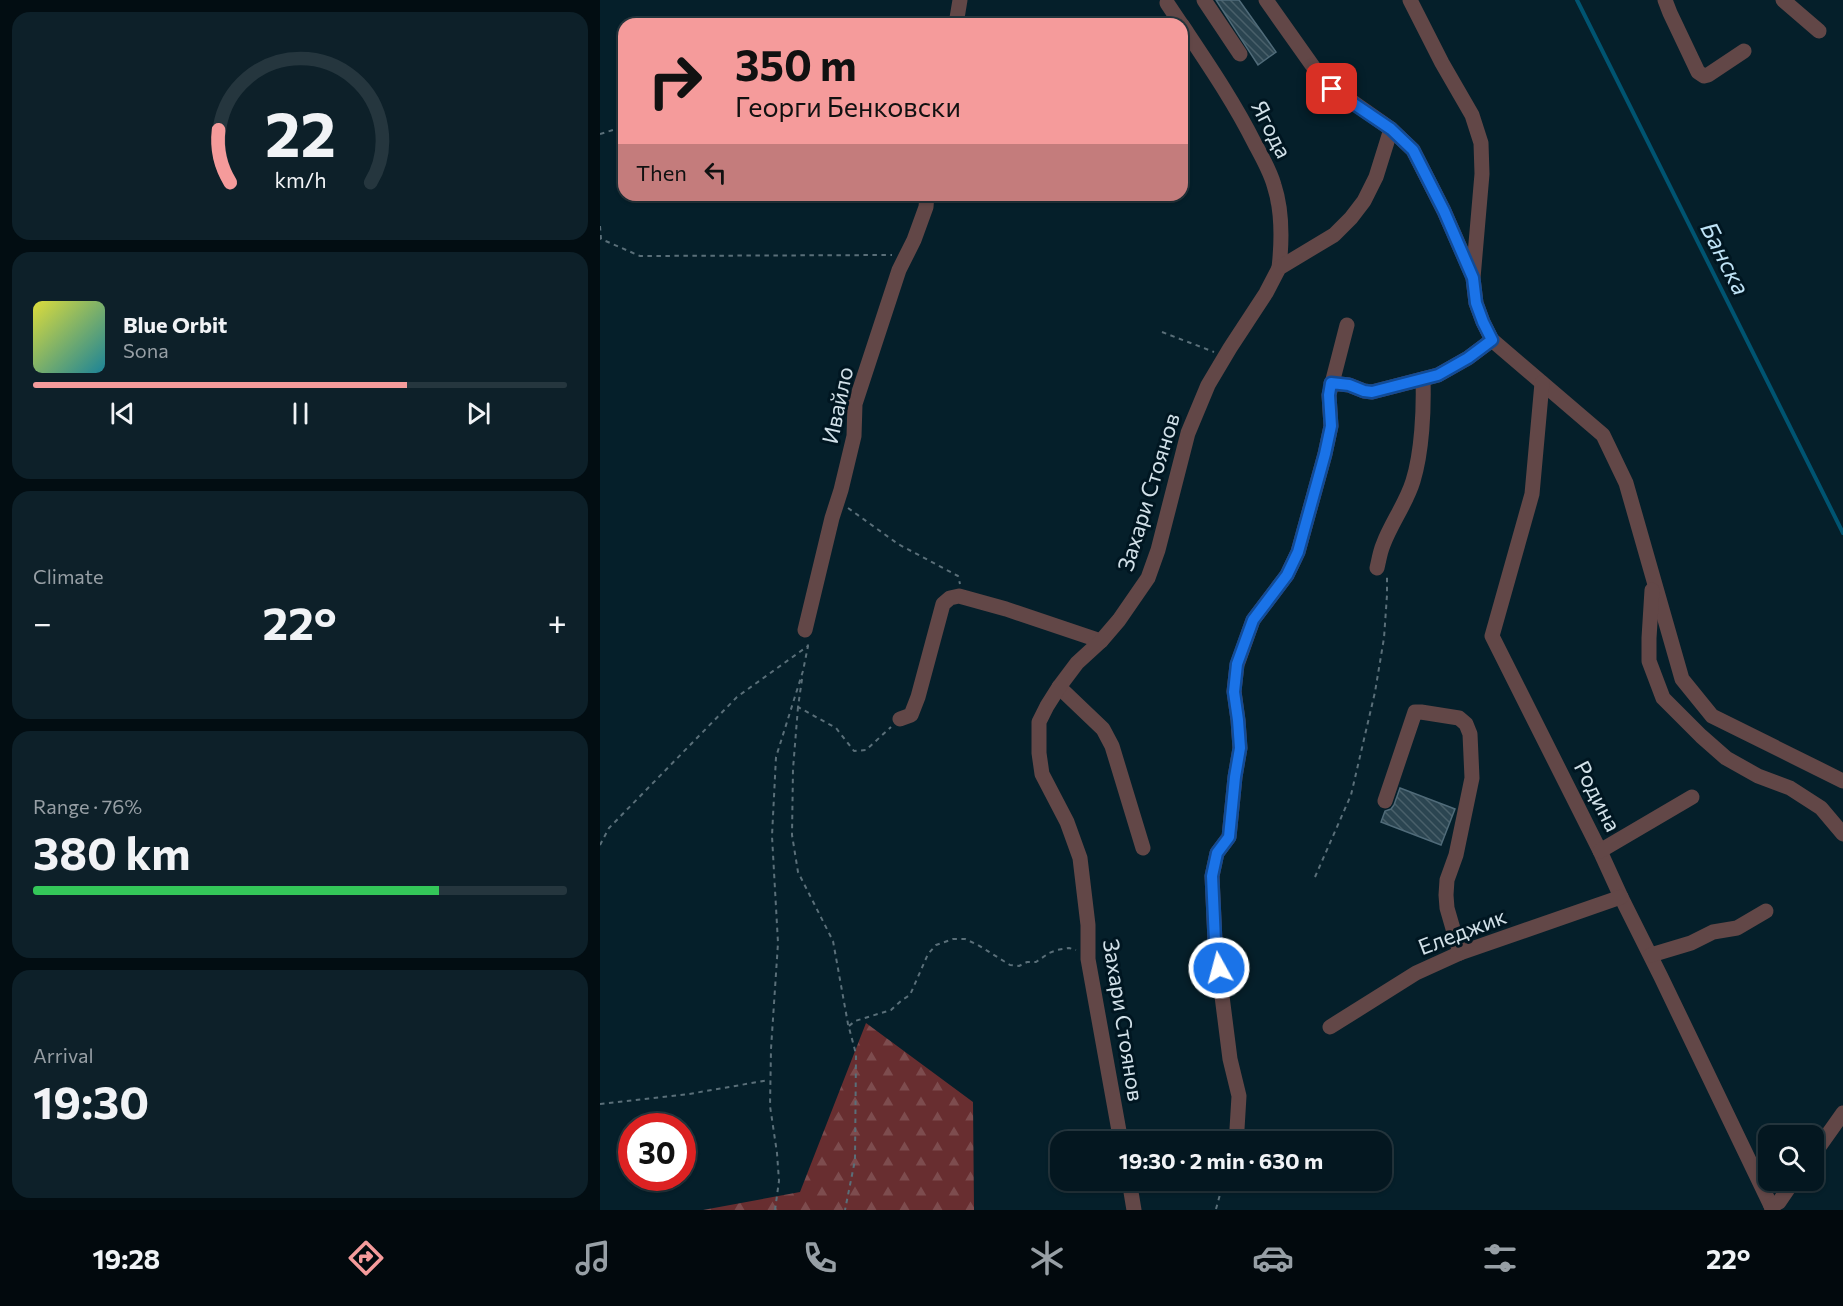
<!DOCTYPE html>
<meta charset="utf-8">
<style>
body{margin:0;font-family:Commissioner,sans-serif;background:#0d2029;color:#f1f3f6;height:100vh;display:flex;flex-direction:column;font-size:22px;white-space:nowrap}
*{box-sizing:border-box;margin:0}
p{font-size:20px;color:#979fa5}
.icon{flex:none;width:33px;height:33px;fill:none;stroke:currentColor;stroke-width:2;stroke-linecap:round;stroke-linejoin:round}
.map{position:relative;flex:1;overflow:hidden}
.details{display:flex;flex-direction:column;gap:12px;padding:12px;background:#020d12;width:600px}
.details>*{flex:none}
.banner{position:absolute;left:18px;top:18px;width:570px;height:183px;border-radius:18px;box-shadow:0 2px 4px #0004,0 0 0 2px #25363e;background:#f59b9b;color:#111;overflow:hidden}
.controls{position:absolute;left:1158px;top:1125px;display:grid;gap:12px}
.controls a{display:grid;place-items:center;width:66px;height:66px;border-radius:12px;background:#041720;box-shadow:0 2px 4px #0004,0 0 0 2px #25363e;font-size:30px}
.speed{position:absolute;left:18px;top:1113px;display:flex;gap:12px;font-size:30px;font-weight:700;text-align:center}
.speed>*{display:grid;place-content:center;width:78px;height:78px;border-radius:50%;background:#041720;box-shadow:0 2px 4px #0004,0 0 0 2px #25363e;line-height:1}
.speed .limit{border:9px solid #d22;background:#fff;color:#111}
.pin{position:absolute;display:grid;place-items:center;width:51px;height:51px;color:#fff;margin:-26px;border-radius:12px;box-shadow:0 3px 9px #0006}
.me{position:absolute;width:66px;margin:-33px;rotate:353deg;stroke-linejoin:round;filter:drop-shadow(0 0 4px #0008)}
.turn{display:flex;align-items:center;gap:21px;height:126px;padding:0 18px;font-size:27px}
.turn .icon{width:78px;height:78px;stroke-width:2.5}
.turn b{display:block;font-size:42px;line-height:51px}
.then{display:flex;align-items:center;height:57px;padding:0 18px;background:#0003;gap:12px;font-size:22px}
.big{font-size:45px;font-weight:700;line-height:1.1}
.details .tile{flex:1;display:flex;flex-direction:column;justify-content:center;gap:9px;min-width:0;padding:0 21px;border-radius:18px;background:#0d2029}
.details .dial{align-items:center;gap:0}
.dial svg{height:156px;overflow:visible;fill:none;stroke:#25363e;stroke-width:7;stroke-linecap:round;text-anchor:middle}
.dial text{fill:#f1f3f6;stroke:none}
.song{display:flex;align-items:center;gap:18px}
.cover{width:72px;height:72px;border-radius:9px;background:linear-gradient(135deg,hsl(60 70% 55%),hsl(190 70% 35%))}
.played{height:6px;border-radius:3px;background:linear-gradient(90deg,#f59b9b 70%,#25363e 70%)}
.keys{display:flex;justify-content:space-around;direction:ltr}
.heat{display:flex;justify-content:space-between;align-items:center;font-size:33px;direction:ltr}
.charge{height:9px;border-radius:4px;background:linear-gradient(90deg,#34c759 76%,#25363e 0)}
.trip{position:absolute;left:450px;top:1131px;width:342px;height:60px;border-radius:18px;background:#041720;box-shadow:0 2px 4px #0004,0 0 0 2px #25363e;font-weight:700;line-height:60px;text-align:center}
.tab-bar{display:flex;height:96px;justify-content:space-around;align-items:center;background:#02090d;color:#979fa5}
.tab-bar .icon{width:42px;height:42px}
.tab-bar .selected{color:#f59b9b}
.tab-bar b{font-size:27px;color:#f1f3f6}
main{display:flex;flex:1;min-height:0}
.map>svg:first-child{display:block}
.forest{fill:url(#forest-firs)}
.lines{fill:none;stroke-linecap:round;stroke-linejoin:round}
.stream{stroke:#005471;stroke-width:4}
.building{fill:url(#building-back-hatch);stroke:#506b79;stroke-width:1.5}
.path{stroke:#5a6f79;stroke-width:2;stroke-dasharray:4.5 4.5;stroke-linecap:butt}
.minor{stroke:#624747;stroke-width:15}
.route-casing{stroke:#114b97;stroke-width:15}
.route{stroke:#1a73e8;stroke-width:10}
.labels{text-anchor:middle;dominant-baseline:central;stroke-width:6;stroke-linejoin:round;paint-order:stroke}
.street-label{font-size:22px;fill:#d2e1e9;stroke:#001621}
.water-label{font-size:24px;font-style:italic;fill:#bfe3f6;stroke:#001621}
</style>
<main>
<section class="details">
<div class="tile dial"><svg viewBox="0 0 100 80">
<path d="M14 69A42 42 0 1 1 86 69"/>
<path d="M14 69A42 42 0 0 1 8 42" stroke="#f59b9b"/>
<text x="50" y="56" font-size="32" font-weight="700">22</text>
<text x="50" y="72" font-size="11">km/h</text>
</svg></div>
<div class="tile">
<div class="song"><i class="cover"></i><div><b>Blue Orbit</b><p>Sona</p></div></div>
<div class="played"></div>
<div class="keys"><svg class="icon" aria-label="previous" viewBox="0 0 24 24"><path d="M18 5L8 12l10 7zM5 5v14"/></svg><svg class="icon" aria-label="pause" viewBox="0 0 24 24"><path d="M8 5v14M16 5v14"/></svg><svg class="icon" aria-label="next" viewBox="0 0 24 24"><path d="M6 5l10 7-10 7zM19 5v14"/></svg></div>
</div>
<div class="tile"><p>Climate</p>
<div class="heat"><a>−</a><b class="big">22°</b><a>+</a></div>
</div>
<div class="tile"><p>Range · 76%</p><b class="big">380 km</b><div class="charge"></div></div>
<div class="tile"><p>Arrival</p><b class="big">19:30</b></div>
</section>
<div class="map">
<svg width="1243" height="1210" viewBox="0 0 1243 1210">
<defs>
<pattern id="forest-firs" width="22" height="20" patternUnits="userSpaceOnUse" patternTransform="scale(1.5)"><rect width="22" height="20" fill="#682e30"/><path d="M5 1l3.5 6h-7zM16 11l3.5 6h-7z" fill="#7d4c4e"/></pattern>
<pattern id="building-back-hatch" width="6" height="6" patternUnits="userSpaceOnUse" patternTransform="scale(1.5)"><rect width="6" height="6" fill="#2b4551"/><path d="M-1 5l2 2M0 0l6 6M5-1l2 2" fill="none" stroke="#49606a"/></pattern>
</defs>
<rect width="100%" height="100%" fill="#051f2a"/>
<path class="forest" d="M266,1023L373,1102L374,1210H103L200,1192Z"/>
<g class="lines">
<path class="stream" d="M977,0L1243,533"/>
</g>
<g class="building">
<path d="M616,0H639L676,52L658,65Z"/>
<path d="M800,788L855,809L841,845L781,822L785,811L791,809L794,805Z"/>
</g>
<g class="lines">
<g class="path">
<path d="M0,134L13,130H24"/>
<path d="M0,226L1,239L40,256L292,255"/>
<path d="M562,332L614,352"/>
<path d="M248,508L298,544L358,576L360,584"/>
<path d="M202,679L198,707L236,728L254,751L266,750L291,727"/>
<path d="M198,707L193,769L192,835L198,872L233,941L248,1024L256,1054L255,1160L245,1210"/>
<path d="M0,845L9,828L137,697L208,646"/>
<path d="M715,877L751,795L775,692L784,638L787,595V576"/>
<path d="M249,1026L255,1021L291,1010L302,1000L310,995L328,954L336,945L353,939H365L378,945L410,965L419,966L427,962H436L449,953L457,950L469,948L476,950"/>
<path d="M0,1104L89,1094L169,1080"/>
<path d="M616,1209L624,1180"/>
<path d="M175,1210L179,1181L177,1153L170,1106L171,1049L178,943L172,836L176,757L203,671L208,646L207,642"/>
</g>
<g class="minor">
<path d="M604,0L640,54"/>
<path d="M666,0L724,82L791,129L813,150L844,211L872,275"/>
<path d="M810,0L842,63L872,115L881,143L882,174L873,278L876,303L883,322L892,340L1003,435L1026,483L1082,679L1112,716L1243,781"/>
<path d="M1065,0L1070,13L1098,72L1104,76L1108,75L1144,51"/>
<path d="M1183,0L1219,31"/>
<path d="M567,3L581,24"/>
<path d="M356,24L360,0"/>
<path d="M582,25C608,64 634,102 655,144C662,157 670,171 674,185C683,212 682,241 679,268"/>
<path d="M731,383L749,385L764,391L772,392L838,375L868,358L892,340"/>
<path d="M942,383L932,494L892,636L1000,851L1021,897L1061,977L1173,1210"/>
<path d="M777,568C779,560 780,552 783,545C791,523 806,504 813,481C822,452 824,409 823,379"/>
<path d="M1052,590L1049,638V661L1063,698L1101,736L1126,758L1158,776L1190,788L1221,808L1243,834"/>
<path d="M205,630L232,518L241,490L254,436L255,404L299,270L314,240L326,207L327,195"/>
<path d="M459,687L503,729L512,746L543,848"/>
<path d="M300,719L311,715L318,697L343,604L350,598L359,596L406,609L501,641"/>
<path d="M785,801L815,712H821L859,718L866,724L870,734L872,778L856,855L847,880L846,895L847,908L860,953"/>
<path d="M1000,851L1092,797"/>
<path d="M1051,955L1091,943L1113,932L1137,928L1166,911"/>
<path d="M730,1027L816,973L860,953L1021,897"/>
<path d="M637,1129L639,1096L630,1059L615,941L612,876L617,853L629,837L635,777L640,748L638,720L634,691L637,665L653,620L687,575L698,552L725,454L731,426L729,395L747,325"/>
<path d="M521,1142L488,959V925L480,858L467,822L442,774L439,753V722L447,706L459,687L477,663L501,641L519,620L548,578L558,550L588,433L608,385L630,348L666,293L679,268L734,235L751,218L764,201L776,177L791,129"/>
<path d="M1214,1154L1243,1113"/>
<path d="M529,1180L534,1210"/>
<path d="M1171,1206L1179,1202L1194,1180"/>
</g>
</g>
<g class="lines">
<g class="route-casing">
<path id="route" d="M619,968L615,941L612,876L617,853L629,837L635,777L640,748L638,720L634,692L637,664L653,620L687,575L698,552L725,454L731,426L729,395L731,383L749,385L764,391L772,392L838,375L868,358L892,340L883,322L876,303L873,278L844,211L813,150L791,129L732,89"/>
</g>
<use href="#route" class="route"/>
</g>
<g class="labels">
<g class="street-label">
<text transform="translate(672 129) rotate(63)">Ягода</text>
<text transform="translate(237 405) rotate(-78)">Ивайло</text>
<text transform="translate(548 492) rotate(-73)">Захари Стоянов</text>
<text transform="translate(998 796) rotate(63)">Родина</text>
<text transform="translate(862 931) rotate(-21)">Еледжик</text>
<text transform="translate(524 1020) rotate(81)">Захари Стоянов</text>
</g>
<g class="water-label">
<text transform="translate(1126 258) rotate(63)">Банска</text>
</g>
</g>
</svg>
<div class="controls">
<a><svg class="icon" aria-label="search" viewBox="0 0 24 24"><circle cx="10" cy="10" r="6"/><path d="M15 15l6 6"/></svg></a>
</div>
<div class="speed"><div class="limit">30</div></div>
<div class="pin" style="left:732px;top:89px;background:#d93025"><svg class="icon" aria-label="arrive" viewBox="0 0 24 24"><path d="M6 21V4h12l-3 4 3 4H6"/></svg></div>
<svg class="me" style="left:619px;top:968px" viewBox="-20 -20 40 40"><circle r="17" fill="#1a73e8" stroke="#fff" stroke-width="3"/><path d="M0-11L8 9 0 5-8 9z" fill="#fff"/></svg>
<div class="trip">19:30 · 2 min · 630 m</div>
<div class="banner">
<div class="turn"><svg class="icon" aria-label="right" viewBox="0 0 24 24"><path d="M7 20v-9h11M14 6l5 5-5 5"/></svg><div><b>350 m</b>Георги Бенковски</div></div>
<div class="then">Then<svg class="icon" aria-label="left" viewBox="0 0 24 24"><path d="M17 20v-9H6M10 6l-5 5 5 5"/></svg></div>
</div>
</div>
</main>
<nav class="tab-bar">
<b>19:28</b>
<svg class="icon selected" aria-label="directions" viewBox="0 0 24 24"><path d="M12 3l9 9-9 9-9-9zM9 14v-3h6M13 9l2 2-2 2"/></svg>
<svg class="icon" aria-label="music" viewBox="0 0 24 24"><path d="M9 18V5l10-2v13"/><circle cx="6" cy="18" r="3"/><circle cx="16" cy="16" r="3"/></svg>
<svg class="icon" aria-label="phone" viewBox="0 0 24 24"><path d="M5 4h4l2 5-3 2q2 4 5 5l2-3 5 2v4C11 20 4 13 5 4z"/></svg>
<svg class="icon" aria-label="climate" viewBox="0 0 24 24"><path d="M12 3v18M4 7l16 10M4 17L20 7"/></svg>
<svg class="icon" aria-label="car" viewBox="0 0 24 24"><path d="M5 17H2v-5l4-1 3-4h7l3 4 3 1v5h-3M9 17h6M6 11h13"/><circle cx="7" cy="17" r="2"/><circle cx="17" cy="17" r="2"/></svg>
<svg class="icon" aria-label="filters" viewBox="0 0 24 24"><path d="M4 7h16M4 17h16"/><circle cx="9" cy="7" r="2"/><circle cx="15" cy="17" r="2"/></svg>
<b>22°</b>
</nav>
